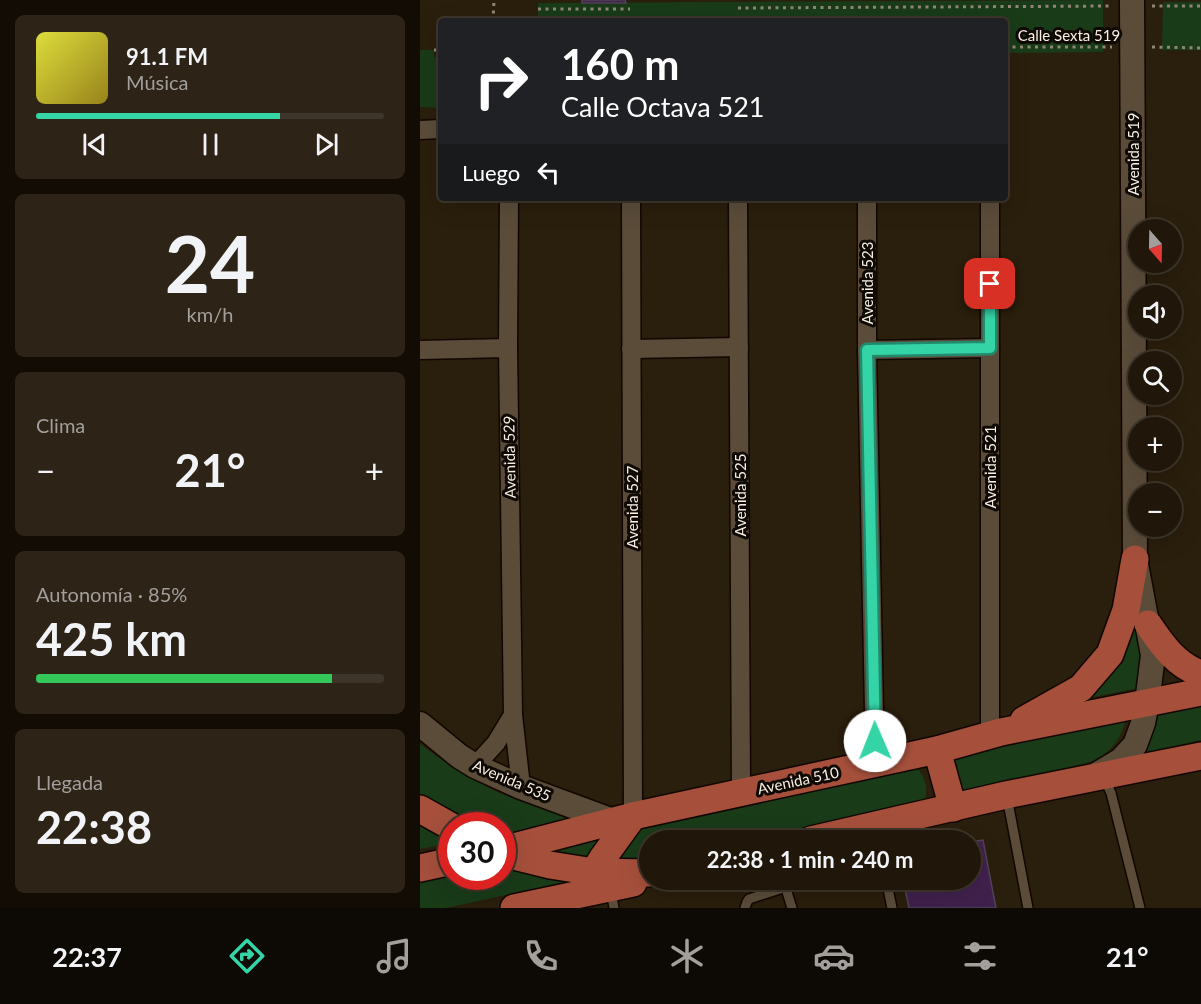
<!DOCTYPE html>
<html lang="es">
<meta charset="utf-8">
<style>
body{margin:0;font-family:Lato,sans-serif;background:#2d2317;color:#f1f3f6;height:100vh;display:flex;flex-direction:column;font-size:22px;white-space:nowrap}
*{box-sizing:border-box;margin:0}
p{font-size:20px;color:#a29f9c}
.icon{flex:none;width:33px;height:33px;fill:none;stroke:currentColor;stroke-width:2;stroke-linecap:round;stroke-linejoin:round}
.map{position:relative;flex:1;overflow:hidden}
.panel{display:flex;flex-direction:column;gap:15px;padding:15px;background:#120c05;width:420px}
.panel>*{flex:none}
.hud{position:absolute;left:18px;top:18px;width:570px;height:183px;border-radius:6px;box-shadow:0 6px 24px #0002,0 0 0 2px #3d352a;background:#202124;color:#fff;overflow:hidden}
.needle{width:39px;rotate:160deg}
.tools{position:absolute;left:708px;top:219px;display:grid;gap:12px}
.tools a{display:grid;place-items:center;width:54px;height:54px;border-radius:50%;background:#201609;box-shadow:0 6px 24px #0002,0 0 0 2px #3d352a;font-size:30px}
.speed{position:absolute;left:18px;top:812px;display:flex;gap:12px;font-size:30px;font-weight:700;text-align:center}
.speed>*{display:grid;place-content:center;width:78px;height:78px;border-radius:50%;background:#201609;box-shadow:0 6px 24px #0002,0 0 0 2px #3d352a;line-height:1}
.speed .limit{border:9px solid #d22;background:#fff;color:#111}
.pin{position:absolute;display:grid;place-items:center;width:51px;height:51px;color:#fff;margin:-26px;border-radius:12px;box-shadow:0 3px 9px #0006}
.me{position:absolute;width:66px;margin:-33px;rotate:359deg;stroke-linejoin:round;filter:drop-shadow(0 0 4px #0008)}
.turn{display:flex;align-items:center;gap:21px;height:126px;padding:0 24px;font-size:27px}
.turn .icon{width:78px;height:78px;stroke-width:2.5}
.turn b{display:block;font-size:42px;line-height:51px}
.then{display:flex;align-items:center;height:57px;padding:0 24px;background:#0003;gap:12px;font-size:22px}
.big{font-size:45px;font-weight:700;line-height:1.1}
.panel .widget{flex:1;display:flex;flex-direction:column;justify-content:center;gap:9px;min-width:0;padding:0 21px;border-radius:9px;background:#2d2317}
.panel .dial{align-items:center;gap:0}
.dial b{font-size:78px;line-height:1}
.song{display:flex;align-items:center;gap:18px}
.cover{width:72px;height:72px;border-radius:9px;background:linear-gradient(135deg,hsl(60 70% 55%),hsl(50 70% 35%))}
.played{height:6px;border-radius:3px;background:linear-gradient(90deg,#35d4a7 70%,#3d352a 70%)}
.keys{display:flex;justify-content:space-around;direction:ltr}
.heat{display:flex;justify-content:space-between;align-items:center;font-size:33px;direction:ltr}
.charge{height:9px;border-radius:4px;background:linear-gradient(90deg,#34c759 85%,#3d352a 0)}
.trip{position:absolute;left:219px;top:830px;width:342px;height:60px;border-radius:30px;background:#201609;box-shadow:0 6px 24px #0002,0 0 0 2px #3d352a;font-weight:700;line-height:60px;text-align:center}
.menu{display:flex;height:96px;justify-content:space-around;align-items:center;background:#0d0904;color:#a29f9c}
.menu .icon{width:42px;height:42px}
.menu .on{color:#35d4a7}
.menu b{font-size:27px;color:#f1f3f6}
main{display:flex;flex:1;min-height:0}
.map>svg:first-child{display:block}
.green{fill:#193b18}
.building{fill:#40214d;stroke:#504356;stroke-width:1.5}
.lines{fill:none;stroke-linecap:round;stroke-linejoin:round}
.lane-casing{stroke:#120700;stroke-width:12}
.street-casing{stroke:#120700;stroke-width:21}
.secondary-casing{stroke:#120700;stroke-width:27}
.primary-casing{stroke:#120700;stroke-width:30}
.path{stroke:#908677;stroke-width:3;stroke-dasharray:3 4.5;stroke-linecap:butt}
.lane{stroke:#5b4c3a;stroke-width:9}
.street{stroke:#5b4c3a;stroke-width:18}
.secondary{stroke:#5b4c3a;stroke-width:24}
.primary{stroke:#a6503c;stroke-width:27}
.route-casing{stroke:#228a6d;stroke-width:15}
.route{stroke:#35d4a7;stroke-width:10}
.labels{text-anchor:middle;dominant-baseline:central;stroke-width:6;stroke-linejoin:round;paint-order:stroke}
.street-label{font-size:15px;fill:#f8efe4;stroke:#0e0903}
</style>
<main>
<section class="panel">
<div class="widget">
<div class="song"><i class="cover"></i><div><b>91.1 FM</b><p>Música</p></div></div>
<div class="played"></div>
<div class="keys"><svg class="icon" aria-label="previous" viewBox="0 0 24 24"><path d="M18 5L8 12l10 7zM5 5v14"/></svg><svg class="icon" aria-label="pause" viewBox="0 0 24 24"><path d="M8 5v14M16 5v14"/></svg><svg class="icon" aria-label="next" viewBox="0 0 24 24"><path d="M6 5l10 7-10 7zM19 5v14"/></svg></div>
</div>
<div class="widget dial"><b>24</b><p>km/h</p></div>
<div class="widget"><p>Clima</p>
<div class="heat"><a>−</a><b class="big">21°</b><a>+</a></div>
</div>
<div class="widget"><p>Autonomía · 85%</p><b class="big">425 km</b><div class="charge"></div></div>
<div class="widget"><p>Llegada</p><b class="big">22:38</b></div>
</section>
<div class="map">
<svg width="781" height="908" viewBox="0 0 781 908">
<rect width="100%" height="100%" fill="#2a1e0c"/>
<g class="green">
<path d="M683,0V52L585,53V21H118V3Z"/>
<path d="M743,2H781V50H742Z"/>
<path d="M0,50H14V57H21V108L0,107Z"/>
<path d="M714,608C719,637 724,658 719,688L668,698L684,683L698,663Z"/>
<path d="M781,702V740L721,754L730,736L738,711Z"/>
<path d="M707,715C701,740 691,754 667,763L548,790C537,790 533,783 529,773L535,760L542,752Z"/>
<path d="M0,744C26,764 62,787 92,798C110,805 129,808 146,813L154,817L83,837L82,825H54L22,809L0,796Z"/>
<path d="M493,764C506,776 509,788 504,805L495,810L340,840H230L229,859C195,863 160,856 126,849Z"/>
<path d="M0,826L31,843L0,849Z"/>
<path d="M83,866L111,874L130,877L145,882L26,908H0V880L31,872L32,876H82Z"/>
</g>
<g class="building">
<path d="M162,0H205L206,3H162Z"/>
<path d="M563,840L576,908H489L483,879H550V842Z"/>
</g>
<g class="lines">
<g class="lane-casing">
<g id="lane">
<path d="M684,778L691,793L720,908"/>
<path d="M587,797L608,908"/>
<path d="M363,879L372,908"/>
<path d="M466,879L472,908"/>
<path d="M191,890L194,908"/>
<path d="M325,908L327,902L329,899L366,887"/>
</g>
</g>
<g class="street-casing">
<g id="street">
<path d="M0,130L21,129"/>
<path d="M89,198L88,348L93,715L101,787"/>
<path d="M211,198L213,816"/>
<path d="M318,198L321,792"/>
<path d="M447,198V350L455,764"/>
<path d="M211,349L319,347"/>
<path d="M0,350L88,348"/>
<path d="M447,350L570,348"/>
<path d="M570,735V198"/>
<path d="M55,766L76,743L93,715"/>
</g>
</g>
<g class="secondary-casing">
<g id="secondary">
<path d="M0,724L39,756L55,766L101,787L193,821"/>
<path d="M676,775L701,760L715,745L723,723L727,703L733,655L715,559L712,0"/>
</g>
</g>
<g class="primary-casing">
<g id="primary">
<path d="M728,624C742,645 756,665 781,674"/>
<path d="M604,720L661,688L690,654L706,610L715,559"/>
<path d="M517,750L533,808"/>
<path d="M0,809L32,827"/>
<path d="M391,840L586,795L781,756"/>
<path d="M82,850L213,816L517,750L581,732L781,692"/>
<path d="M82,853L130,865L174,872L230,873"/>
<path d="M0,868L32,861"/>
<path d="M171,886L174,872L182,859L213,816"/>
<path d="M94,908L213,883"/>
</g>
</g>
<g class="path">
<path d="M732,6H781"/>
<path d="M318,8L692,6"/>
<path d="M118,9H210"/>
<path d="M73,21L74,0"/>
<path d="M585,47H692"/>
<path d="M732,47L781,48"/>
<path d="M14,50H21"/>
</g>
<use href="#lane" class="lane"/>
<use href="#street" class="street"/>
<use href="#secondary" class="secondary"/>
<use href="#primary" class="primary"/>
</g>
<g class="lines">
<g class="route-casing">
<path id="route" d="M455,741L447,350L570,348V284"/>
</g>
<use href="#route" class="route"/>
</g>
<g class="labels">
<g class="street-label">
<text x="649" y="35">Calle Sexta 519</text>
<text transform="translate(713 154) rotate(-90)">Avenida 519</text>
<text transform="translate(447 283) rotate(-90)">Avenida 523</text>
<text transform="translate(89 457) rotate(-91)">Avenida 529</text>
<text transform="translate(570 467) rotate(-90)">Avenida 521</text>
<text transform="translate(320 495) rotate(-90)">Avenida 525</text>
<text transform="translate(212 507) rotate(-90)">Avenida 527</text>
<text transform="translate(92 780) rotate(23)">Avenida 535</text>
<text transform="translate(378 780) rotate(-12)">Avenida 510</text>
</g>
</g>
</svg>
<div class="tools">
<a><svg class="needle" viewBox="-14 -14 28 28"><path d="M0-13l5 13h-10z" fill="#e53935"/><path d="M0 13l5-13h-10z" fill="#a29f9c"/></svg></a>
<a><svg class="icon" aria-label="sound" viewBox="0 0 24 24"><path d="M4 9h4l5-4v14l-5-4H4zM17 9q2 3 0 6"/></svg></a>
<a><svg class="icon" aria-label="search" viewBox="0 0 24 24"><circle cx="10" cy="10" r="6"/><path d="M15 15l6 6"/></svg></a>
<a>+</a>
<a>−</a>
</div>
<div class="speed"><div class="limit">30</div></div>
<div class="pin" style="left:570px;top:284px;background:#d93025"><svg class="icon" aria-label="arrive" viewBox="0 0 24 24"><path d="M6 21V4h12l-3 4 3 4H6"/></svg></div>
<svg class="me" style="left:455px;top:741px" viewBox="-20 -20 40 40"><circle r="19" fill="#fff"/><path d="M0-13L10 11 0 6-10 11z" fill="#35d4a7"/></svg>
<div class="trip">22:38 · 1 min · 240 m</div>
<div class="hud">
<div class="turn"><svg class="icon" aria-label="right" viewBox="0 0 24 24"><path d="M7 20v-9h11M14 6l5 5-5 5"/></svg><div><b>160 m</b>Calle Octava 521</div></div>
<div class="then">Luego<svg class="icon" aria-label="left" viewBox="0 0 24 24"><path d="M17 20v-9H6M10 6l-5 5 5 5"/></svg></div>
</div>
</div>
</main>
<nav class="menu">
<b>22:37</b>
<svg class="icon on" aria-label="directions" viewBox="0 0 24 24"><path d="M12 3l9 9-9 9-9-9zM9 14v-3h6M13 9l2 2-2 2"/></svg>
<svg class="icon" aria-label="music" viewBox="0 0 24 24"><path d="M9 18V5l10-2v13"/><circle cx="6" cy="18" r="3"/><circle cx="16" cy="16" r="3"/></svg>
<svg class="icon" aria-label="phone" viewBox="0 0 24 24"><path d="M5 4h4l2 5-3 2q2 4 5 5l2-3 5 2v4C11 20 4 13 5 4z"/></svg>
<svg class="icon" aria-label="climate" viewBox="0 0 24 24"><path d="M12 3v18M4 7l16 10M4 17L20 7"/></svg>
<svg class="icon" aria-label="car" viewBox="0 0 24 24"><path d="M5 17H2v-5l4-1 3-4h7l3 4 3 1v5h-3M9 17h6M6 11h13"/><circle cx="7" cy="17" r="2"/><circle cx="17" cy="17" r="2"/></svg>
<svg class="icon" aria-label="filters" viewBox="0 0 24 24"><path d="M4 7h16M4 17h16"/><circle cx="9" cy="7" r="2"/><circle cx="15" cy="17" r="2"/></svg>
<b>21°</b>
</nav>
